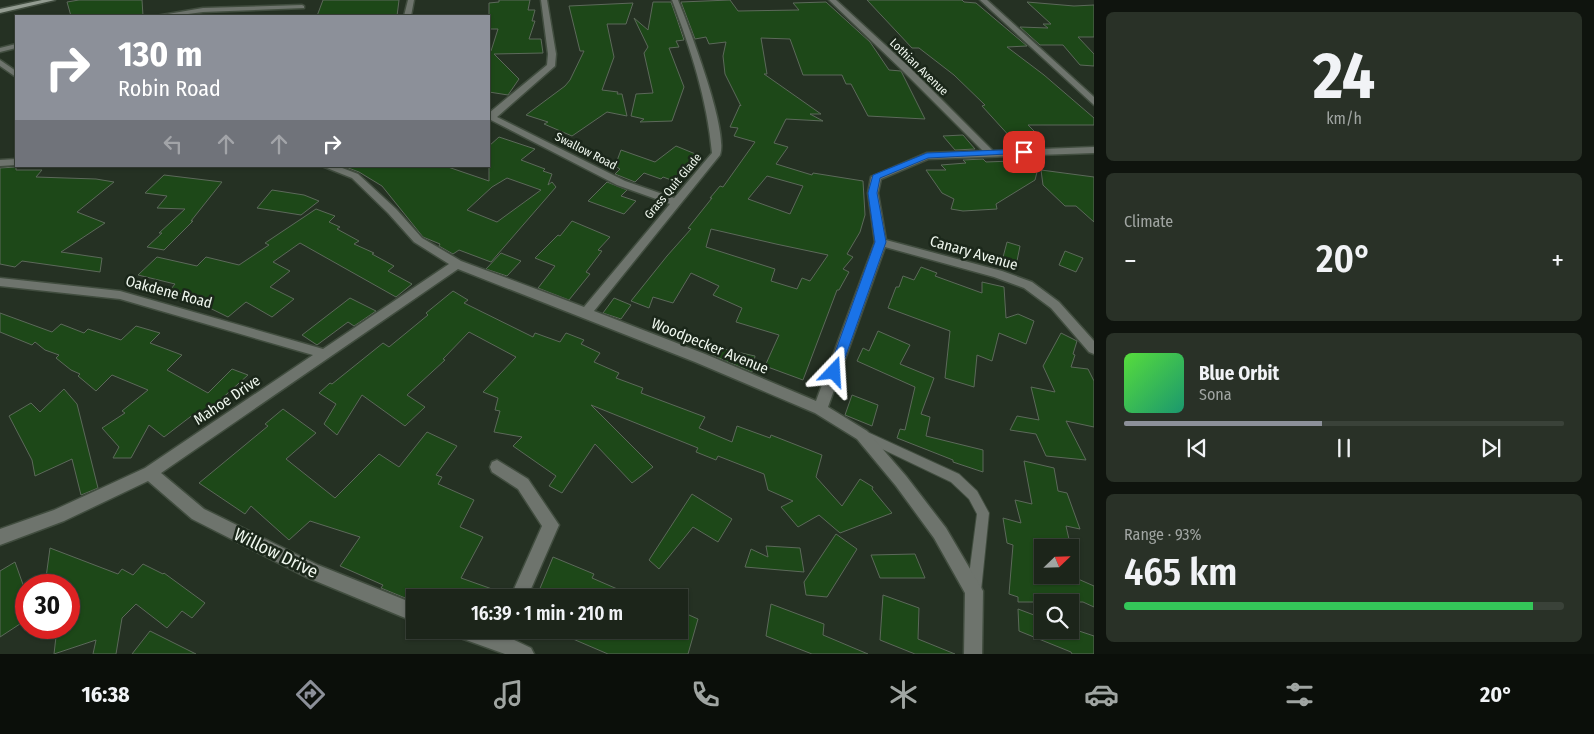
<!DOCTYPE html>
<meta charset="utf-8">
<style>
body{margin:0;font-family:"Fira Sans Condensed",sans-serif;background:#293127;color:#f1f3f6;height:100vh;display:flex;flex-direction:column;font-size:19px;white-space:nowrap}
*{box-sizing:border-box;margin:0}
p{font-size:16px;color:#a0a5a2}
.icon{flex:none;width:28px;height:28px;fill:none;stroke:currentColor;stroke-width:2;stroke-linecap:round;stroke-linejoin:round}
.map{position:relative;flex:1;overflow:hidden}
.drawer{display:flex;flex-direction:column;gap:12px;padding:12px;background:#0f140e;width:500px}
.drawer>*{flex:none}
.guide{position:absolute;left:15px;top:15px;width:475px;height:152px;border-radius:0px;box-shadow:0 1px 4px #0004,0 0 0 1px #3a4239;background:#8c9099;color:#fff;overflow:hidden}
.needle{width:32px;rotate:67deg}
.buttons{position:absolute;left:1034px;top:539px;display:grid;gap:10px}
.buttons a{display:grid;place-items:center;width:45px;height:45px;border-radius:0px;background:#1c251a;box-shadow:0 1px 4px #0004,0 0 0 1px #3a4239;font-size:25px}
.speed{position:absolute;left:15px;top:574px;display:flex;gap:10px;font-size:25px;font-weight:700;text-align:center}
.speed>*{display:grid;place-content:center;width:65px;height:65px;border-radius:50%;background:#1c251a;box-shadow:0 1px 4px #0004,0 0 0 1px #3a4239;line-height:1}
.speed .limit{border:8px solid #d22;background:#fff;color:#111}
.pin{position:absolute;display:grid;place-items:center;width:42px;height:42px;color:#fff;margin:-21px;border-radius:10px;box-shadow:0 2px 8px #0006}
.me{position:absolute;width:55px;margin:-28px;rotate:20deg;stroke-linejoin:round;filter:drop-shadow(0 0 4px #0008)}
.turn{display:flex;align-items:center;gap:18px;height:105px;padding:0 20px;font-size:22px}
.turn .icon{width:65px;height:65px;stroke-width:2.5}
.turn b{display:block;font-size:35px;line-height:42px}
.lanes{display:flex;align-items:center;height:48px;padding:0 20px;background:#0003;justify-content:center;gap:25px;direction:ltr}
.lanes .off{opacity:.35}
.big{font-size:38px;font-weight:600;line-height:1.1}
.drawer .tile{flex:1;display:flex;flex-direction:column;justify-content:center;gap:8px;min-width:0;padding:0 18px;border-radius:8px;background:#293127}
.drawer .dial{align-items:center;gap:0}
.dial b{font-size:65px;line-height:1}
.song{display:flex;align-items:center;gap:15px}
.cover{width:60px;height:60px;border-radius:8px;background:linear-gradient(135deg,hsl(110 70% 55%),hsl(160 70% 35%))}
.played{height:5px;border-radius:2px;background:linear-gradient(90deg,#8c9099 45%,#3a4239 45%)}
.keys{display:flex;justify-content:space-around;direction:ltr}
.heat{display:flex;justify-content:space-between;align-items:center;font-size:28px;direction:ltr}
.charge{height:8px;border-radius:4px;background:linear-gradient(90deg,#34c759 93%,#3a4239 0)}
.trip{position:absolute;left:406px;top:589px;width:282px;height:50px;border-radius:0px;background:#1c251a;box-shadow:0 1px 4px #0004,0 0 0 1px #3a4239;font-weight:600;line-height:50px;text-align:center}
.tab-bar{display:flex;height:80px;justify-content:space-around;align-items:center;background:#0b0f0a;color:#a0a5a2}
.tab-bar .icon{width:35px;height:35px}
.tab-bar .selected{color:#8c9099}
.tab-bar b{font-size:22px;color:#f1f3f6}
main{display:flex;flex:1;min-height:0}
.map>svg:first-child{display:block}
.building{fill:#1d4818;stroke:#5c695a;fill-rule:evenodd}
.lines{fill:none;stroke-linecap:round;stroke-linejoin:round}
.lane-casing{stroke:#414d3f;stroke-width:2}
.street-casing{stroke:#414d3f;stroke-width:3}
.secondary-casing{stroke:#414d3f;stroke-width:3}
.lane{fill:#6e746d;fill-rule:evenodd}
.street{fill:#6e746d;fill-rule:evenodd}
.secondary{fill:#939c91;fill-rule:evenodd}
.route{fill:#1a73e8;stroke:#114b97}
.labels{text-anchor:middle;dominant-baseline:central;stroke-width:5;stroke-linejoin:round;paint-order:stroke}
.far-street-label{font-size:12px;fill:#eff7ee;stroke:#1b271a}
.street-label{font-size:15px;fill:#eff7ee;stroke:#1b271a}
.near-street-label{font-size:18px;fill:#eff7ee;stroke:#1b271a}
</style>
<main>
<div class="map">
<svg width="1094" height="654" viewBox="0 0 1094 654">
<rect width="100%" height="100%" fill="#253123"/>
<g class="building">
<path d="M79,0H142L143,16H71L67,2Z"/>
<path d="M323,0H399L397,16H317Z"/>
<path d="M499,0H530L528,10H535L532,21H535L529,39H541L543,53L494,54L519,79L508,95L489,92V49L491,51L498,29H489V3L499,2Z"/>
<path d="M730,0L738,11L799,10L793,3L826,2L870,42L889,70L901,71L925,119L868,116L851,84H846L842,75H803L790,39L761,38L767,74H764L821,114H810L823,121L786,119L774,143L788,147L776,164L812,175L813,173L863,181L865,215L860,232L847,254L853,257L843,269L849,272L839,290H837L803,380L765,366L779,335L736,322L742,308L713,295L719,286L691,273L673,303L653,297L649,308L631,301L667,256L691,229L688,228L712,198H710L720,186L723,187L755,142L734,136L738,128L730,127L740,105L741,106L725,74L723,56L726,42L709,44L706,37L695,39L681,2ZM767,176L803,186L790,214L748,199ZM711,229L776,244L828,255L810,281L802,278L797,289L771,281L775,269L706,247Z"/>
<path d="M867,0H962L964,2L976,3L1027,46L1007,47L1044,75L1094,118V125H1028L1041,138L1012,139L982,106L985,105L954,75L919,48H912Z"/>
<path d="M653,2H671L677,19L684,40L676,41L679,47L669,48L684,87L672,121L640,122L644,119L631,116L636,94L653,93L644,53L648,47L634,18L648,30Z"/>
<path d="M1027,2L1074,6L1094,5V37H1078L1094,54V66L1080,65L1063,45H1040L1020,27L1048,28L1043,24H1051Z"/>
<path d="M633,3L626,24H607L614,57L602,90L618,92L617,94H622L627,116L607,112L572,136L544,124L548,122L526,115L565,86L570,80L584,51H580L569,6Z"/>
<path d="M963,135L975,149L955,150L943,136Z"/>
<path d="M499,137L535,149L521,160L545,169L543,171L552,174L548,185L552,182L556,187L491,262L459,250L453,254L439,246L440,244L423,237L382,186L359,172L343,166H445L489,181V146ZM507,178L541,190L497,222L467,210L492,187Z"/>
<path d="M676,146L698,155L690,173L682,171L674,181L663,177L661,179L644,173L635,182L615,174L620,169L615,166L621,150L655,162Z"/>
<path d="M983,159L986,162L1040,160L1035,180L996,204L997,209L963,211L951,209L954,199L942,193L926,170H946L941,165L966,163L963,160Z"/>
<path d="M16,167V170H42L36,177L96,179L114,182L77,212L105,223L61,252L102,258L100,272L22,261L15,267L0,264V168Z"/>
<path d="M1041,170L1094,177V222L1076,206H1065L1043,185Z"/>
<path d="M164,175L222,182L191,221H193L164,250L147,247L162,233H159L185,209L157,208L167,196L145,193Z"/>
<path d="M607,182L627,190L621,196L636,201L624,214L588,201Z"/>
<path d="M272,190L304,195L319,201L301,215L257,208Z"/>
<path d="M316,209L335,216L329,222L340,227L337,229L359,241L354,244L374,253L372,254L394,266L388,271L412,284L396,297L300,243L273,262L290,271L270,287L294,299L272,317L246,302L228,317L171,289L175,284L138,275L157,257L197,266L206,257L239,265L269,245L265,243Z"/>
<path d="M572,221L610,237L598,250L602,251L586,272L590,274L569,300L538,288L555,266L535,258L558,235L560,236Z"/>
<path d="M1007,242L1020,246L1016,266L1002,261Z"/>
<path d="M1065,251L1083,258L1076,272L1059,265Z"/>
<path d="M501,253L521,261L507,276L486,269Z"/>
<path d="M921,267L937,273L935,276L982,293V282L1004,287L1006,318L1018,314L1034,321L1026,344L999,333L992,361L977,355L974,387L945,378L950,331L888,308L896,287H899L903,276L914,280Z"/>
<path d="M453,291L468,300L464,303L533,337L535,333L560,342L566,333L584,340L581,344L600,353L594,362L619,373L616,378L643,388L641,393L705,417L699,428L732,442L737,426L770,438L771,435L822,455L816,477L842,506L860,479L873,487L872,489L892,513L840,533L819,515L798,527L781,507L793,501L768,490L764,474L718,456L716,460L696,452L698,448L591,405L653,467L632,483L595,444L562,493L549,486L556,476L513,446L522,437L494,432L500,411L495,410L498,398L483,392L516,357L469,332L443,359L445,360L407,395L425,407L405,426L362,395L337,435L324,424L336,404L319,393L330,383L332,384L383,343L389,347L428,315L426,313Z"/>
<path d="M350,298L376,311L354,326L348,322L317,345L302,335Z"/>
<path d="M614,298L631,305L621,319L603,313Z"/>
<path d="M0,313L52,332L61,324L84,333L88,329L121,340L136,326L160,333L150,343L182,355L167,370L208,393L232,369L248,375L199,419L194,414L164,437L149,425L131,458H113L119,447L102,428L125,413L122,411L148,390L112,375L96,391L78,376L80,374L71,370L56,358L59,355L45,350L35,342L32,345L0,332Z"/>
<path d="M878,331L910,345L900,364L934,378L921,414L930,417L926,436L983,450V472L953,462V460L897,438L900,429L905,430L915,387L857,361L863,348L869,351Z"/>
<path d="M1061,333L1077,341L1073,354L1075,355L1071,367L1088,369L1094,381V427L1066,421L1086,460L1046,456L1036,434L1010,430L1017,416L1039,420L1031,387L1055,392L1043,366Z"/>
<path d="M715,347L755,356L752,372L712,355Z"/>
<path d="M64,389L77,404L98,488L81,495L72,459L35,476L32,460L9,416L31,403L40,412Z"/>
<path d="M852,395L878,405L872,426L845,415Z"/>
<path d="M283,409L316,433L286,459L335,498L379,454L399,467L427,432L457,446L436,475L442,477L438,484L474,500L460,527L483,537L461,578L509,595L508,598H415V602L381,588L383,585L340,566L360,537L310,521L289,540L251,506L245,514L199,483L268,426L265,424Z"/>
<path d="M1024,461L1054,468L1058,491L1067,493L1080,529L1066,526L1078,579L1094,586V607L1083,602H1018V597L1009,594L1013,545L1007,543L1003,518L1021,523L1015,500L1032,504ZM1042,548H1070V575H1042Z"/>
<path d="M692,494L732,519L718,542L693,527L659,569L649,560Z"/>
<path d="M836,534L857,549L827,597L806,595L804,582Z"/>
<path d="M766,546L800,548L804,572L745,567L751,549L768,557Z"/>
<path d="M50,548L118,574L122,569L133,575L143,564L163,574L164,573L205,603L192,618L182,611L167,628L136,604L122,618L116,654H93L96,640L54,654L57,628H69V585H45Z"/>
<path d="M915,554L925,578H880L871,555Z"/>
<path d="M553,557L594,574L592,578L638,598H536Z"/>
<path d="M15,562L26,593V620L0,637V571Z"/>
<path d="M883,595L919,608L918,639L955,654H915L880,640Z"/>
<path d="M771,604L824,624L823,635L868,654H812L766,636Z"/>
<path d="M1018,609L1042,618V630H1076L1094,636V654H1072L1071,652L1019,631Z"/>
<path d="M680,611L698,619L688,654H608L552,630L680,631Z"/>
<path d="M150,631L196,654H132Z"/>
</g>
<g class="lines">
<g class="lane-casing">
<path id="lane" d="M863,430L959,474L977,491L989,513L981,591L979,596L974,598L969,596L967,591L977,514L969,499L951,482L859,438L857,435L859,432Z"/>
</g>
<g class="street-casing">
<g id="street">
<path d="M408,0H414L411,16H404Z"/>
<path d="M541,0H547L556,54L555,66L497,117L625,181L674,198L712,153C707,99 691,50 672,0H678C689,27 729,131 720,155L594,311L705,354L816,401L875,242L868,193L871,177L927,153L983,151L902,70L829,0H836L908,66L993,151L1094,147V153L928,159L881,179L878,193L886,240L1002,271L1032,282L1059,302L1094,341V354L1089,352L1051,308L1024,288L994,277L885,247L828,407L867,431L906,476L946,528L983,591L982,654H964L965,593L934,538L896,486L857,439L815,413L695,362L458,269L161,473L204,509L318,565L415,604V622L306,577L192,519L148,481L64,521L0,545V529L54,510L145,468L313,355L120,299L0,286V278L120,291L323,349L449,264L414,242L388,213L352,178L322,166H337L358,174L396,209L422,238L461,261L584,307L670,204L617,185L489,119V113L547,65L548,54Z"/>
<path d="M980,0H987L1094,97V105Z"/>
<path d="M302,5L304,6V8L203,12L173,16H156L203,8Z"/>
<path d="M16,44V48L0,52V48Z"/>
<path d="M0,60L16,71V77L0,66Z"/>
<path d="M16,159V165L0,166V160Z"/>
<path d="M497,460L528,479L559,525L527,598H510L542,526L518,489L492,472L490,467L492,462Z"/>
<path d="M452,630L494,632L513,630L510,638L531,648L534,654H505L455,636Z"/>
</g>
</g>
<g class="secondary-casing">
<path id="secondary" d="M42,0H55L0,13V9Z"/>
</g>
<use href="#lane" class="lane"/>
<use href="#street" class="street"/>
<use href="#secondary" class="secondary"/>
</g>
<path class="route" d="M1024,149L1028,152L1027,153L928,158L880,178L877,193L886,242L840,372L838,375H829L828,372L875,242L868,193L873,175L927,153Z"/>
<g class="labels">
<g class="far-street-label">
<text transform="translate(919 67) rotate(44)">Lothian Avenue</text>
<text transform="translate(586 151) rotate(27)">Swallow Road</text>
<text transform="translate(673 186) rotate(-50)">Grass Quit Glade</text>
</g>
<g class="street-label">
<text transform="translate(974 253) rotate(16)">Canary Avenue</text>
<text transform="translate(169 292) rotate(15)">Oakdene Road</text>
<text transform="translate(710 346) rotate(22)">Woodpecker Avenue</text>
<text transform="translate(227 400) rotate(-34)">Mahoe Drive</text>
</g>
<g class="near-street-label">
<text transform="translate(276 553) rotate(26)">Willow Drive</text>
</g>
</g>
</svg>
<div class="buttons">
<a><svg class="needle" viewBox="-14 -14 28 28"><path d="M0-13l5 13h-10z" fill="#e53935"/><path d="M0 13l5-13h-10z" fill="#a0a5a2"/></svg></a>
<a><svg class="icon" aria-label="search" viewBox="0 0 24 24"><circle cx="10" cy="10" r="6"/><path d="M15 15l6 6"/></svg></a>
</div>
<div class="speed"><div class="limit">30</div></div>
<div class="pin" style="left:1024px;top:152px;background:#d93025"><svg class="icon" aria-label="arrive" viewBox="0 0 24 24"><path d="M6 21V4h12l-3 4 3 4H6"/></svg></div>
<svg class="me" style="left:834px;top:372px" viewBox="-20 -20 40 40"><path d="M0-17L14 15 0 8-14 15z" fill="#1a73e8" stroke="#fff" stroke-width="4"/></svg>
<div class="trip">16:39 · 1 min · 210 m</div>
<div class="guide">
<div class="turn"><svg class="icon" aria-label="right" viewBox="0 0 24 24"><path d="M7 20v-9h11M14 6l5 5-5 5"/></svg><div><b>130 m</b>Robin Road</div></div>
<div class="lanes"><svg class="icon off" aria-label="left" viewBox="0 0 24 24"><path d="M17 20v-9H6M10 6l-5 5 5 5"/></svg><svg class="icon off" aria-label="ahead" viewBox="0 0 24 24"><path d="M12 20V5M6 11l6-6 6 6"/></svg><svg class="icon off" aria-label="ahead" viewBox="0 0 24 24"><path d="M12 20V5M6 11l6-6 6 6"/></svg><svg class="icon" aria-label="right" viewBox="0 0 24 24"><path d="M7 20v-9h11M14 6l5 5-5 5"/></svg></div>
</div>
</div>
<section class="drawer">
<div class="tile dial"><b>24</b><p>km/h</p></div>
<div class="tile"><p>Climate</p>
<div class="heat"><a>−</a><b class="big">20°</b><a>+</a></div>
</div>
<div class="tile">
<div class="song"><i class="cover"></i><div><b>Blue Orbit</b><p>Sona</p></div></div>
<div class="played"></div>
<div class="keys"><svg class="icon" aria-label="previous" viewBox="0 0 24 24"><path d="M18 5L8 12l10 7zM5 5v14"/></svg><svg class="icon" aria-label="pause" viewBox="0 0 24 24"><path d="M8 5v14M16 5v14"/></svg><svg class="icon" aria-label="next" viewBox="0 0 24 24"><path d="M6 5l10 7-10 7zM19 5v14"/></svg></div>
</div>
<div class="tile"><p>Range · 93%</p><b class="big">465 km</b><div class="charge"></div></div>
</section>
</main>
<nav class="tab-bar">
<b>16:38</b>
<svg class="icon selected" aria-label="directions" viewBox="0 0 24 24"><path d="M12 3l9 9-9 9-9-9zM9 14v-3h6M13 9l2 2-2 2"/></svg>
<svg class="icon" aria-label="music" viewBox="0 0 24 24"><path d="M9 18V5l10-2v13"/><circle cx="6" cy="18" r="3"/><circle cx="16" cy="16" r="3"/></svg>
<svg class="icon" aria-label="phone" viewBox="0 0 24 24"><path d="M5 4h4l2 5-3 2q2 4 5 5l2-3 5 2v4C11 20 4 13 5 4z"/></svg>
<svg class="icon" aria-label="climate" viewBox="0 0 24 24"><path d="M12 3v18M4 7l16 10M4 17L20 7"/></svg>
<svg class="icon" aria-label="car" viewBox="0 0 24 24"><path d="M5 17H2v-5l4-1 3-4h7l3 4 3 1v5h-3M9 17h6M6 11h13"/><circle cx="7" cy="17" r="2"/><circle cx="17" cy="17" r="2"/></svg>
<svg class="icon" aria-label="filters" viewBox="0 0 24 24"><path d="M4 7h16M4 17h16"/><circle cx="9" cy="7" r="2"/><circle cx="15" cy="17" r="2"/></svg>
<b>20°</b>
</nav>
